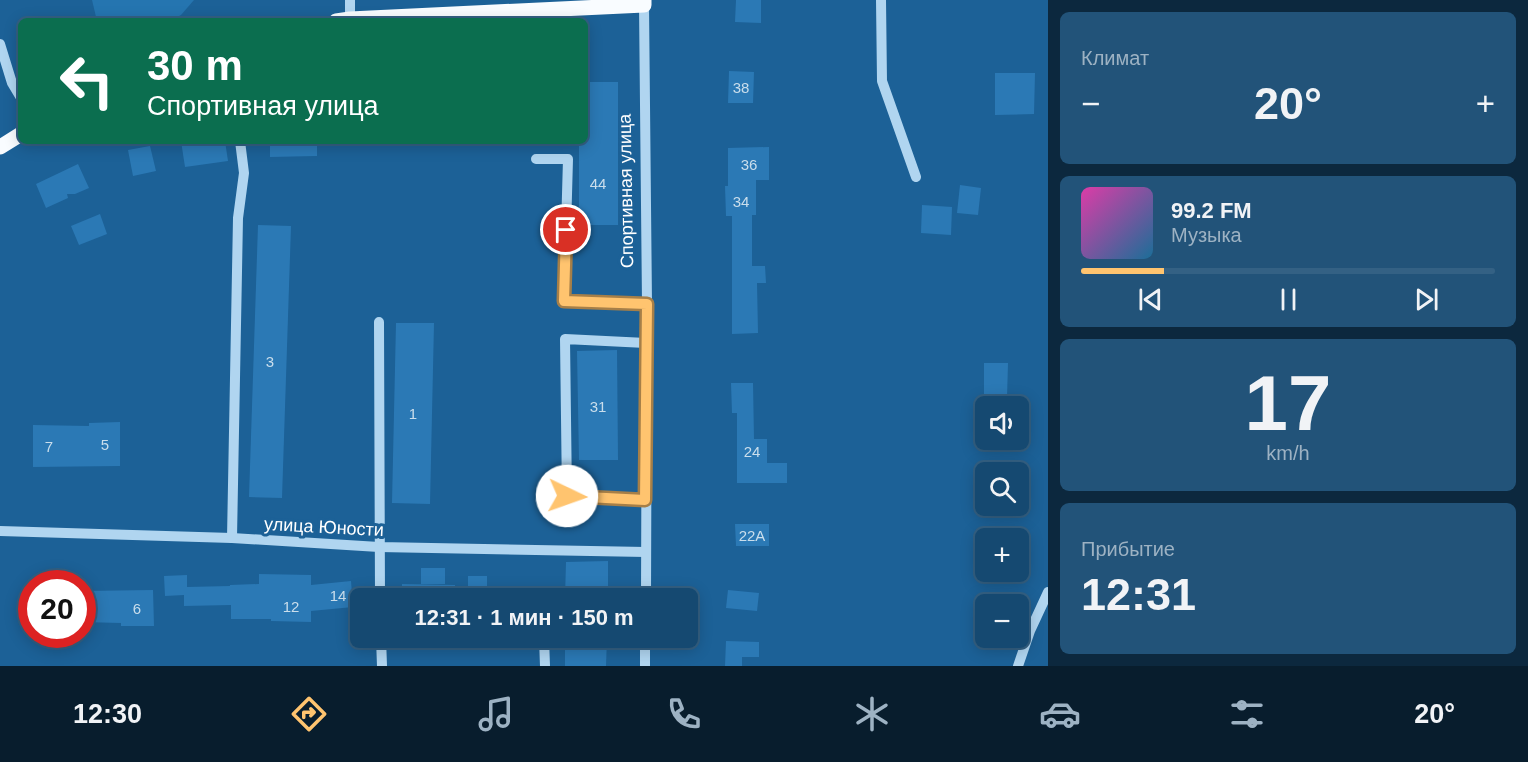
<!DOCTYPE html>
<html lang="ru">
<meta charset="utf-8">
<style>
body{margin:0;font-family:Arial,sans-serif;background:#225379;color:#f1f3f6;height:100vh;display:flex;flex-direction:column;font-size:22px;white-space:nowrap}
*{box-sizing:border-box;margin:0}
p{font-size:20px;color:#9db2c3}
.icon{flex:none;width:33px;height:33px;fill:none;stroke:currentColor;stroke-width:2;stroke-linecap:round;stroke-linejoin:round}
.map{position:relative;flex:1;overflow:hidden}
.drawer{display:flex;flex-direction:column;gap:12px;padding:12px;background:#0c283e;width:480px}
.drawer>*{flex:none}
.banner{position:absolute;left:18px;top:18px;width:570px;height:126px;border-radius:9px;box-shadow:0 3px 15px #0003,0 0 0 2px #346184;background:#0b6e4f;color:#fff;overflow:hidden}
.tools{position:absolute;left:975px;top:396px;display:grid;gap:12px}
.tools a{display:grid;place-items:center;width:54px;height:54px;border-radius:9px;background:#154971;box-shadow:0 3px 15px #0003,0 0 0 2px #346184;font-size:30px}
.speed{position:absolute;left:18px;top:570px;display:flex;gap:12px;font-size:30px;font-weight:700;text-align:center}
.speed>*{display:grid;place-content:center;width:78px;height:78px;border-radius:50%;background:#154971;box-shadow:0 3px 15px #0003,0 0 0 2px #346184;line-height:1}
.speed .limit{border:9px solid #d22;background:#fff;color:#111}
.pin{position:absolute;display:grid;place-items:center;width:51px;height:51px;color:#fff;margin:-26px;border:3px solid #fff;border-radius:50%;box-shadow:0 2px 6px #0007}
.me{position:absolute;width:66px;margin:-33px;rotate:93deg;stroke-linejoin:round;filter:drop-shadow(0 0 4px #0008)}
.turn{display:flex;align-items:center;gap:21px;height:126px;padding:0 30px;font-size:27px}
.turn .icon{width:78px;height:78px;stroke-width:2.5}
.turn b{display:block;font-size:42px;line-height:51px}
.big{font-size:45px;font-weight:700;line-height:1.1}
.drawer .card{flex:1;display:flex;flex-direction:column;justify-content:center;gap:9px;min-width:0;padding:0 21px;border-radius:9px;background:#225379}
.drawer .dial{align-items:center;gap:0}
.dial b{font-size:78px;line-height:1}
.song{display:flex;align-items:center;gap:18px}
.cover{width:72px;height:72px;border-radius:9px;background:linear-gradient(135deg,hsl(320 70% 55%),hsl(200 70% 35%))}
.played{height:6px;border-radius:3px;background:linear-gradient(90deg,#ffc46f 20%,#346184 20%)}
.keys{display:flex;justify-content:space-around;direction:ltr}
.heat{display:flex;justify-content:space-between;align-items:center;font-size:33px;direction:ltr}
.trip{position:absolute;left:350px;top:588px;width:348px;height:60px;border-radius:9px;background:#154971;box-shadow:0 3px 15px #0003,0 0 0 2px #346184;font-weight:700;line-height:60px;text-align:center}
.tabs{display:flex;height:96px;justify-content:space-around;align-items:center;background:#081d2d;color:#9db2c3}
.tabs .icon{width:42px;height:42px}
.tabs .on{color:#ffc46f}
.tabs b{font-size:27px;color:#f1f3f6}
main{display:flex;flex:1;min-height:0}
.map>svg:first-child{display:block}
.green{fill:#2575b0}
.building{fill:#2b79b5}
.lines{fill:none;stroke-linecap:round;stroke-linejoin:round}
.minor{stroke:#b0d5f0;stroke-width:10}
.major{stroke:#f9fcff;stroke-width:15}
.route-casing{stroke:#a67f48;stroke-width:15}
.route{stroke:#ffc46f;stroke-width:10}
.labels{text-anchor:middle;dominant-baseline:central;stroke-width:6;stroke-linejoin:round;paint-order:stroke}
.number-label{font-size:15px;fill:#cadeec}
.street-label{font-size:18px;fill:#fff;stroke:#1c6197}
</style>
<main>
<div class="map">
<svg width="1048" height="666" viewBox="0 0 1048 666">
<rect width="100%" height="100%" fill="#1c6197"/>
<path class="green" d="M92,0H194L181,15L169,21H97Z"/>
<g class="building">
<path d="M736,0H761V23L735,22Z"/>
<path d="M729,71L754,72L753,103H728Z"/>
<path d="M995,73H1035L1034,114L995,115Z"/>
<path d="M585,82H618V225H579V141H585Z"/>
<path d="M181,141H225L228,161L185,167Z"/>
<path d="M270,141H317V156L270,157Z"/>
<path d="M150,146L156,171L133,176L128,150Z"/>
<path d="M769,147V180H756V215H752V266H765L766,283H757L758,333L732,334V216H726L725,186H728V148Z"/>
<path d="M78,164L89,188L75,194H67L68,198L46,208L36,184Z"/>
<path d="M960,185L981,188L978,215L957,213Z"/>
<path d="M922,205L952,207L951,235L921,233Z"/>
<path d="M100,214L107,234L79,245L71,226Z"/>
<path d="M258,225L291,226L282,498L249,497Z"/>
<path d="M396,323H434L430,504L392,503Z"/>
<path d="M617,350L618,460H579L577,351Z"/>
<path d="M984,363H1008L1007,398H984Z"/>
<path d="M731,383H753L754,439H767V463H787V483H737V413H732Z"/>
<path d="M120,422V466L33,467V425L89,426V423Z"/>
<path d="M735,524H769V546H736Z"/>
<path d="M608,561V598H565L566,562Z"/>
<rect x="421" y="568" width="24" height="16"/>
<path d="M259,574L311,575V585L351,581L353,607L311,611V622L271,621V619H231V605L184,606V595L165,596L164,576L187,575V587L230,586V585L259,584Z"/>
<rect x="468" y="576" width="19" height="22"/>
<path d="M402,584L455,585V598H402Z"/>
<path d="M153,590L154,626H121V623L82,622V591Z"/>
<path d="M728,590L759,593L757,611L726,608Z"/>
<path d="M565,638H607L606,666H565Z"/>
<path d="M726,641L759,642V657H742V666H725Z"/>
</g>
<g class="lines">
<g class="minor">
<path d="M881,0L882,81L916,177"/>
<path d="M644,5L647,304L646,598"/>
<path d="M350,19V0"/>
<path d="M0,44L12,83L21,98"/>
<path d="M536,159H568L564,301L647,304"/>
<path d="M379,322L380,598"/>
<path d="M645,500L567,496L565,339L646,343"/>
<path d="M0,531L232,538L379,547L646,552"/>
<path d="M232,538L238,218L244,173L240,141"/>
<path d="M381,638L382,666"/>
<path d="M544,638L545,666"/>
<path d="M645,666V638"/>
<path d="M1018,666L1030,631L1048,592"/>
</g>
<g class="major">
<path d="M336,21L350,19L644,5V0"/>
<path d="M0,147L21,134"/>
</g>
</g>
<g class="lines">
<g class="route-casing">
<path id="route" d="M566,230L564,301L647,304L645,500L567,496"/>
</g>
<use href="#route" class="route"/>
</g>
<g class="labels">
<g class="number-label">
<text x="741" y="87">38</text>
<text x="749" y="164">36</text>
<text x="598" y="183">44</text>
<text x="741" y="201">34</text>
<text x="270" y="361">3</text>
<text x="598" y="406">31</text>
<text x="413" y="413">1</text>
<text x="105" y="444">5</text>
<text x="49" y="446">7</text>
<text x="752" y="451">24</text>
<text x="752" y="535">22А</text>
<text x="338" y="595">14</text>
<text x="291" y="606">12</text>
<text x="137" y="608">6</text>
</g>
<g class="street-label">
<text transform="translate(626 191) rotate(-91)">Спортивная улица</text>
<text transform="translate(324 527) rotate(3)">улица Юности</text>
</g>
</g>
</svg>
<div class="tools">
<a><svg class="icon" aria-label="sound" viewBox="0 0 24 24"><path d="M4 9h4l5-4v14l-5-4H4zM17 9q2 3 0 6"/></svg></a>
<a><svg class="icon" aria-label="search" viewBox="0 0 24 24"><circle cx="10" cy="10" r="6"/><path d="M15 15l6 6"/></svg></a>
<a>+</a>
<a>−</a>
</div>
<div class="speed"><div class="limit">20</div></div>
<div class="pin" style="left:566px;top:230px;background:#d93025"><svg class="icon" aria-label="arrive" viewBox="0 0 24 24"><path d="M6 21V4h12l-3 4 3 4H6"/></svg></div>
<svg class="me" style="left:567px;top:496px" viewBox="-20 -20 40 40"><circle r="19" fill="#fff"/><path d="M0-13L10 11 0 6-10 11z" fill="#ffc46f"/></svg>
<div class="trip">12:31 · 1 мин · 150 m</div>
<div class="banner">
<div class="turn"><svg class="icon" aria-label="left" viewBox="0 0 24 24"><path d="M17 20v-9H6M10 6l-5 5 5 5"/></svg><div><b>30 m</b>Спортивная улица</div></div>
</div>
</div>
<section class="drawer">
<div class="card"><p>Климат</p>
<div class="heat"><a>−</a><b class="big">20°</b><a>+</a></div>
</div>
<div class="card">
<div class="song"><i class="cover"></i><div><b>99.2 FM</b><p>Музыка</p></div></div>
<div class="played"></div>
<div class="keys"><svg class="icon" aria-label="previous" viewBox="0 0 24 24"><path d="M18 5L8 12l10 7zM5 5v14"/></svg><svg class="icon" aria-label="pause" viewBox="0 0 24 24"><path d="M8 5v14M16 5v14"/></svg><svg class="icon" aria-label="next" viewBox="0 0 24 24"><path d="M6 5l10 7-10 7zM19 5v14"/></svg></div>
</div>
<div class="card dial"><b>17</b><p>km/h</p></div>
<div class="card"><p>Прибытие</p><b class="big">12:31</b></div>
</section>
</main>
<nav class="tabs">
<b>12:30</b>
<svg class="icon on" aria-label="directions" viewBox="0 0 24 24"><path d="M12 3l9 9-9 9-9-9zM9 14v-3h6M13 9l2 2-2 2"/></svg>
<svg class="icon" aria-label="music" viewBox="0 0 24 24"><path d="M9 18V5l10-2v13"/><circle cx="6" cy="18" r="3"/><circle cx="16" cy="16" r="3"/></svg>
<svg class="icon" aria-label="phone" viewBox="0 0 24 24"><path d="M5 4h4l2 5-3 2q2 4 5 5l2-3 5 2v4C11 20 4 13 5 4z"/></svg>
<svg class="icon" aria-label="climate" viewBox="0 0 24 24"><path d="M12 3v18M4 7l16 10M4 17L20 7"/></svg>
<svg class="icon" aria-label="car" viewBox="0 0 24 24"><path d="M5 17H2v-5l4-1 3-4h7l3 4 3 1v5h-3M9 17h6M6 11h13"/><circle cx="7" cy="17" r="2"/><circle cx="17" cy="17" r="2"/></svg>
<svg class="icon" aria-label="filters" viewBox="0 0 24 24"><path d="M4 7h16M4 17h16"/><circle cx="9" cy="7" r="2"/><circle cx="15" cy="17" r="2"/></svg>
<b>20°</b>
</nav>
